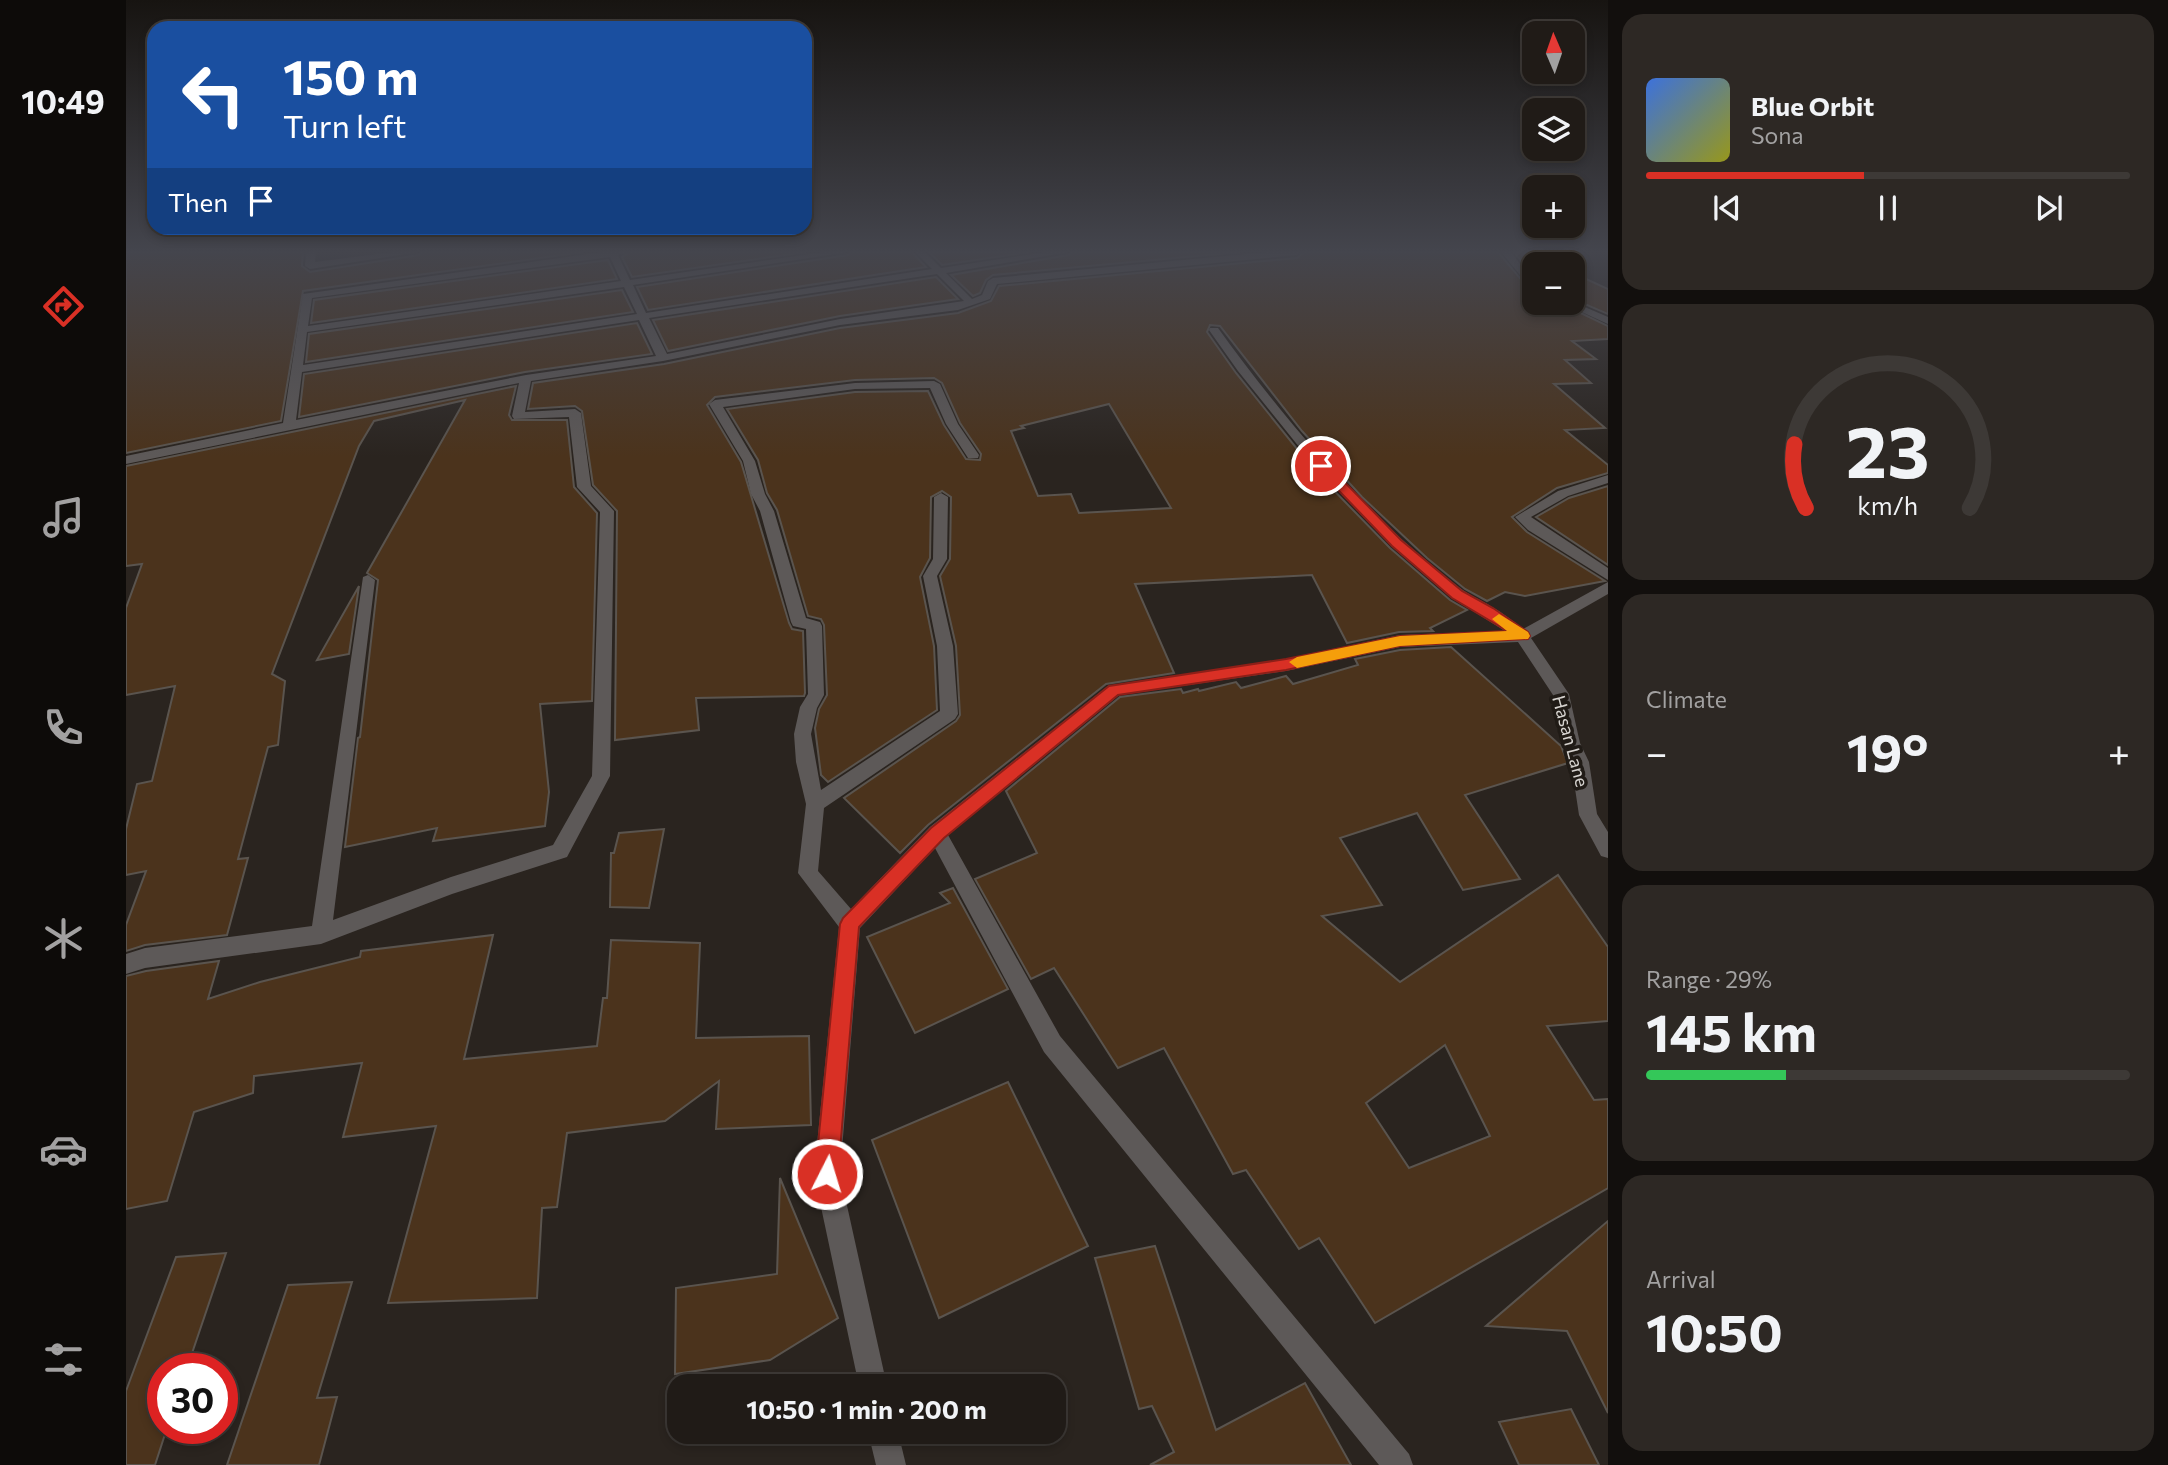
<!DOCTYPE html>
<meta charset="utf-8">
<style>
body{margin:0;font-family:Commissioner,sans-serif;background:#2d2824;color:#f1f3f6;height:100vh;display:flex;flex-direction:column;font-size:26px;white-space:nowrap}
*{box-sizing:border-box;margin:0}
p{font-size:23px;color:#a2a1a1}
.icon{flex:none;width:38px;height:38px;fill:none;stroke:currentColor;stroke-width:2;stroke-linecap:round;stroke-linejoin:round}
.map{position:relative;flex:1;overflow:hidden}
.panel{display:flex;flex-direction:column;gap:14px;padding:14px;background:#120f0d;width:560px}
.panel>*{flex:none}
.guide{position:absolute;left:21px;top:21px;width:665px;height:214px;border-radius:21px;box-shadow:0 4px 10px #0003,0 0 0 2px #3d3936;background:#1a4fa0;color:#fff;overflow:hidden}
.needle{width:46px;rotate:358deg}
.controls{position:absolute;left:1396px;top:21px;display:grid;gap:14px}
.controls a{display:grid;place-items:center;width:63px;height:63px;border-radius:14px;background:#201b17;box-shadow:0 4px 10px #0003,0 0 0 2px #3d3936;font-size:35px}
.speed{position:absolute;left:21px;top:1353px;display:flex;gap:14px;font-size:35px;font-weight:700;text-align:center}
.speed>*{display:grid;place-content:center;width:91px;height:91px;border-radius:50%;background:#201b17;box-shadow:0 4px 10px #0003,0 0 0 2px #3d3936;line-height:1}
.speed .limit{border:10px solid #d22;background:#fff;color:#111}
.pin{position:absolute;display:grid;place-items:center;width:60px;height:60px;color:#fff;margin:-30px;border:4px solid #fff;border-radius:50%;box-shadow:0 2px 7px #0007}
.me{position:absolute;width:77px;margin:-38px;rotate:5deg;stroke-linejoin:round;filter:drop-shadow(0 0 5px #0008)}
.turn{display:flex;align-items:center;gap:24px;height:147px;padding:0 21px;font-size:32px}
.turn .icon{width:91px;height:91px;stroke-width:2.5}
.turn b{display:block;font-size:49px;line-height:60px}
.then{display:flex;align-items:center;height:66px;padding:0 21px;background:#0003;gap:14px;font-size:26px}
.big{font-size:52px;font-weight:700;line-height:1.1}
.panel .tile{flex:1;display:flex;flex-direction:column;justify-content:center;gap:10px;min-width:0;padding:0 24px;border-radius:21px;background:#2d2824}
.panel .dial{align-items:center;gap:0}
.dial svg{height:182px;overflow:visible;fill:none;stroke:#3d3936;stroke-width:7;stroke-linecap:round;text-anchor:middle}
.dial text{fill:#f1f3f6;stroke:none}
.song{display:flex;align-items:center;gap:21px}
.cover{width:84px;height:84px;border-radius:10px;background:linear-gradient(135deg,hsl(220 70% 55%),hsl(60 70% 35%))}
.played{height:7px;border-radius:4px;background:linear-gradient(90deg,#d93025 45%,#3d3936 45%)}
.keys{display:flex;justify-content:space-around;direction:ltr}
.heat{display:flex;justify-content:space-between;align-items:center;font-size:38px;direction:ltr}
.charge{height:10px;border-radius:5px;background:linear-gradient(90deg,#34c759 29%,#3d3936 0)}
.trip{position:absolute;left:541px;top:1374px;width:399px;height:70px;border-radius:21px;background:#201b17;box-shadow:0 4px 10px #0003,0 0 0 2px #3d3936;font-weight:700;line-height:70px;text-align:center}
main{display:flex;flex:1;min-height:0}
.tabs{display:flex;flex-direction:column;width:126px;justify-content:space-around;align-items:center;background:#0d0b09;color:#a2a1a1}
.tabs .icon{width:49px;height:49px}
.tabs .active{color:#d93025}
.tabs b{font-size:32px;color:#f1f3f6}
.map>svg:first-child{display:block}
.building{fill:#4b331c;stroke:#5a544e;stroke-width:2;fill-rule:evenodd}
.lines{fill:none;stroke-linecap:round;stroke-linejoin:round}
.minor{fill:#5d5958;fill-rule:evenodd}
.route{fill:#d93025;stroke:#8d1f18;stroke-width:2}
.slow{fill:#f59e0b}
.labels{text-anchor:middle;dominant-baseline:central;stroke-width:7;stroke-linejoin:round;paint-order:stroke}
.street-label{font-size:18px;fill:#d6d3cf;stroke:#201b16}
</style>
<main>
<nav class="tabs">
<b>10:49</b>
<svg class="icon active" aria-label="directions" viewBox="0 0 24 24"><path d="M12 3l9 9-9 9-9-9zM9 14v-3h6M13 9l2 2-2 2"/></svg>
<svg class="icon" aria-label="music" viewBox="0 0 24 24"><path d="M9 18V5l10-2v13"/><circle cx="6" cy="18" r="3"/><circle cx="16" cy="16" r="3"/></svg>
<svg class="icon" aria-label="phone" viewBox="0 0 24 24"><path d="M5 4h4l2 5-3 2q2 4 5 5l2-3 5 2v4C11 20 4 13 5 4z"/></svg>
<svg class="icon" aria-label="climate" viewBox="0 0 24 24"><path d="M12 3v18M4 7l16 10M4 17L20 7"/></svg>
<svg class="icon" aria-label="car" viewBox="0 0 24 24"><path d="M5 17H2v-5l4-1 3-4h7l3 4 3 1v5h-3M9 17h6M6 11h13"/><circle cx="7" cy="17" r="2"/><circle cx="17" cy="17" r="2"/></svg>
<svg class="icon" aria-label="filters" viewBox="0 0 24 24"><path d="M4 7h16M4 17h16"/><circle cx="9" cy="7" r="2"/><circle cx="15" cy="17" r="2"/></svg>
</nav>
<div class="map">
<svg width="1482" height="1465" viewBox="0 0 1482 1465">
<rect width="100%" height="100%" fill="#2a241f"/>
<g class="building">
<path d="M0,252H177L176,266L184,272L293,255L296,252H457L177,291L155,421L0,453Z"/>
<path d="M504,252H680L506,277L496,257Z"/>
<path d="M725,252H786L800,267L522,310L511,287L722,255Z"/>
<path d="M803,252H903L816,265Z"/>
<path d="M946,252H1114L867,275L860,280L854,293L847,296L825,275L943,255Z"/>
<path d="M1178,252H1372L1409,296V303H1434L1482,326V339L1446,341L1470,359L1439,360L1465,383L1428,384L1479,428L1439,430L1482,465V473L1431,488L1386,517L1401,532L1479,581L1399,596L1379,592L1361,601L1339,589L1301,558L1236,497L1176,431L1094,326L1084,325L1081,332L1110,373L1188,470L1264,548L1324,600L1341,610L1304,628L1307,631L1273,632L1221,643L1186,575L1009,584L1048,673L980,684L802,825L774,853L718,798L830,721L834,715L830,646L814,576L824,559L825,497L816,491L805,497L804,558L794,577L808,646L811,710L702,782L695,775L689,728L693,709L701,695L698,625L695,619L682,616L651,510L641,493L632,460L601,409L729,392L802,391L818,425L840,459L854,460L855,454L834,423L816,383L808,378L729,380L589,397L581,405L615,462L663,623L666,629L677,631L679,693L678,696L570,698L573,730L489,740L491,511L467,485L456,411L449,406L402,409L407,383L538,364L714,328L832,313L865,301L873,286L1171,258ZM983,404L1045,508L953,513L945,494L912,496L885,431L898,428L895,426Z"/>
<path d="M1388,252H1402L1428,264H1409V278Z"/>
<path d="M482,260L491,279L185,323L188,300Z"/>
<path d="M1447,273L1482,289V314L1447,299Z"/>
<path d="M810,277L832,299L714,316L542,351L527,320Z"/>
<path d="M496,290L507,312L180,362L183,334Z"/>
<path d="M511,323L526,354L399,372L173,417L178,374Z"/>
<path d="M390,386L383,415L386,420H441L448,487L471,513L466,701L414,704L423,792L419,826L307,841L311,828L219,847L232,738L234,737L252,580L241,573L339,400L248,421L233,446L146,674L159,681L152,745L142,747L112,859L122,858L101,935L19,945L0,951V925L20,871L0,875V829L11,784L26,781L49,686L0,695V608L16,564L0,566V466Z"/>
<path d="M1482,486V565L1410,517L1443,498Z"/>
<path d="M233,586L223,654L191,660Z"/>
<path d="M1325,647L1435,746L1442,763L1339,795L1394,879L1337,890L1291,813L1214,838L1256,905L1196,916L1274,982L1432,875L1482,947V1021L1421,1026L1468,1100L1482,1099V1188L1249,1323L1193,1238L1173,1249L1120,1170L1107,1174L1038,1048L992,1068L928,968L905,979L849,879L911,853L880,791L994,697L1055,689L1057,693L1072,689L1073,691L1110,682L1115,688L1160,676L1167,684L1232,665L1229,659L1274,650ZM1319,1045L1364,1136L1283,1168L1240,1103Z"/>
<path d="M538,829L523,908L484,907L485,853H488L493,833Z"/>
<path d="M827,888L882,989L789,1033L741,937L824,903L814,893Z"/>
<path d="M367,935L338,1059L471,1046L477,998H481L485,940L574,943L570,1038L683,1036L685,1125L590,1129L593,1081L539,1121L441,1133L431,1207L416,1208L411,1298L262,1303L310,1126L217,1137L236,1063L128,1076L127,1093L68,1112L41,1201L0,1209V976L20,971L93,961L82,999L134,982L234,957L235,951Z"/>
<path d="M882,1082L962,1246L813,1318L746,1140Z"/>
<path d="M654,1178L712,1318L644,1360L549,1374L550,1288L651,1274Z"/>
<path d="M1482,1221V1413L1441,1331L1360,1326Z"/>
<path d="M1029,1246L1090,1430L1179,1383L1225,1465H1024L1048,1452L1026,1406L1013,1409L969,1258Z"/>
<path d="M100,1253L61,1368H37V1428H41L29,1465H0V1391L50,1257Z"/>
<path d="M226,1282L191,1398L211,1397L193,1465H101L162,1285Z"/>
<path d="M1445,1409L1473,1465H1393L1373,1422Z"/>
</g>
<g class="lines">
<g class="minor">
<path d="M180,252H190L189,262L267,252H293L184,269L179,266Z"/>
<path d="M476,252H501L492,255L504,280L698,252H722L507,285L520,313L806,269L789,252H799L815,268L920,252H943L820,273L846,299L856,295L862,281L867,278L1142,252H1176L1171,255L871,284L864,299L832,310L714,325L537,361L405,381L399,412L449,409L455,413L465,486L488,511L484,776L441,857L326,894L195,944L19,968L0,974V954L19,948L186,926L237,577L242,575L249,580L207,920L325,877L427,845L466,776L474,512L451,487L443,417L388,419L386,416L393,383L0,464V456L157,423L177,294ZM484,257L495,281L182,326L186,298ZM811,274L838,301L714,319L541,354L523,318ZM498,287L511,314L177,365L181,332ZM513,320L530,356L400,375L170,420L176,372Z"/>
<path d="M1375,252H1385L1409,283V293Z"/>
<path d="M1447,302L1482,317V324L1436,303Z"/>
<path d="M1084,328H1092C1161,423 1240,516 1334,588C1344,596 1356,600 1366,607C1377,613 1387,621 1397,629L1482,582V594L1405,638L1443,694L1454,743L1463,762L1471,814L1482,832V858L1475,856L1453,815L1445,762L1436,743L1427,695L1392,642L1274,647L1160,671L993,695L822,835L934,1036L1283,1454L1287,1465H1253L918,1052L809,848L734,928L714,1174L761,1386H733L688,1174L713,927L672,873L680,804L670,762L668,734L674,707L682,694L680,629L667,626L665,622L634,511L625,494L617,461L583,404L589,400L729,383L808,381L814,384L832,424L853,455L852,458H842L820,424L804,388L729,389L597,407L629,461L639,494L648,511L680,618L694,622L696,626L698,695L691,708L685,734L695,790L814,711L811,646L797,576L807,559L808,497L815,493L822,497L821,559L811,576L827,646L832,714L829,719L698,808L692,871L725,909L804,827L982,686L1160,659L1274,635L1379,631L1326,598L1266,546L1190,468L1112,371L1083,330Z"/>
<path d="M1482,475V483L1442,496L1405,517L1482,568V580L1402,530L1389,517L1432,491Z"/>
<path d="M742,1432H772L780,1465H750Z"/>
</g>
</g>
<linearGradient id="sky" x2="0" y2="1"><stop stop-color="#171411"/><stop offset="0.55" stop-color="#44454d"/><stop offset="1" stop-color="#44454d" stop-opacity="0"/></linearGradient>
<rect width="1482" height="457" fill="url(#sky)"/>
<path class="route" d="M1191,463H1200L1275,540L1336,591L1367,608L1402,632L1404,636L1402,639L1274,646L1160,670L992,695L818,838L733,927L712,1174L709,1182L701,1186L693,1182L689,1174L714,924L717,918L805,828L983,686L1160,659L1274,636L1381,631L1326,598L1266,546L1191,468Z"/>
<path class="slow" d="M1373,614L1402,632L1404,636L1402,639L1274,646L1171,668L1163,662L1171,657L1274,636L1381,631L1366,619Z"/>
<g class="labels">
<g class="street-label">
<text transform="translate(1445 741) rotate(75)">Hasan Lane</text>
</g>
</g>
</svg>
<div class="controls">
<a><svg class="needle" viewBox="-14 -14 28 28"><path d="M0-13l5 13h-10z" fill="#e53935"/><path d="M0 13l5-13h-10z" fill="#a2a1a1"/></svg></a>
<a><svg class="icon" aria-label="layers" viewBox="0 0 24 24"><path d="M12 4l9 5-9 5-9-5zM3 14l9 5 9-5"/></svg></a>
<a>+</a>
<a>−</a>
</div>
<div class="speed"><div class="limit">30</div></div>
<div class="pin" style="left:1195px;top:466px;background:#d93025"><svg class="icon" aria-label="arrive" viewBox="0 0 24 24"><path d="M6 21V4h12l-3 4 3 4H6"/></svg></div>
<svg class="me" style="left:701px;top:1174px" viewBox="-20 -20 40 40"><circle r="17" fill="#d93025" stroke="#fff" stroke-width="3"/><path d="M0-11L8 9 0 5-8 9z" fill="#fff"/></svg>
<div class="trip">10:50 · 1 min · 200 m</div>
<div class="guide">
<div class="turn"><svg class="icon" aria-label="left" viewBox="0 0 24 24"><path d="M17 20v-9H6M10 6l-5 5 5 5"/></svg><div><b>150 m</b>Turn left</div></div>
<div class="then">Then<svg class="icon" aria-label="arrive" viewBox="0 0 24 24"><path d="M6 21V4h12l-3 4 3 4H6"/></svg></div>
</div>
</div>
<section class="panel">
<div class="tile">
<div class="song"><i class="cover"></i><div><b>Blue Orbit</b><p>Sona</p></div></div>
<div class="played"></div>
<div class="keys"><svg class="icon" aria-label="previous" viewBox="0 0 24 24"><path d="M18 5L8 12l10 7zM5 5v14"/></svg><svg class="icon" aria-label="pause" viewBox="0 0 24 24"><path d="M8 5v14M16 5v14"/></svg><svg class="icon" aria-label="next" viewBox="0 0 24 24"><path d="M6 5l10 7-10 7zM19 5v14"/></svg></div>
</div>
<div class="tile dial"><svg viewBox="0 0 100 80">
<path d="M14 69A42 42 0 1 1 86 69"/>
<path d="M14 69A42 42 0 0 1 9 41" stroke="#d93025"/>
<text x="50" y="56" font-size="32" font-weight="700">23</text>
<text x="50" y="72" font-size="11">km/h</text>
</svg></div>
<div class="tile"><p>Climate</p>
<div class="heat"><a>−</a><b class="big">19°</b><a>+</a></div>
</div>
<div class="tile"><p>Range · 29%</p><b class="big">145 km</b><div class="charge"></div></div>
<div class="tile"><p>Arrival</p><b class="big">10:50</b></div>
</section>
</main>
